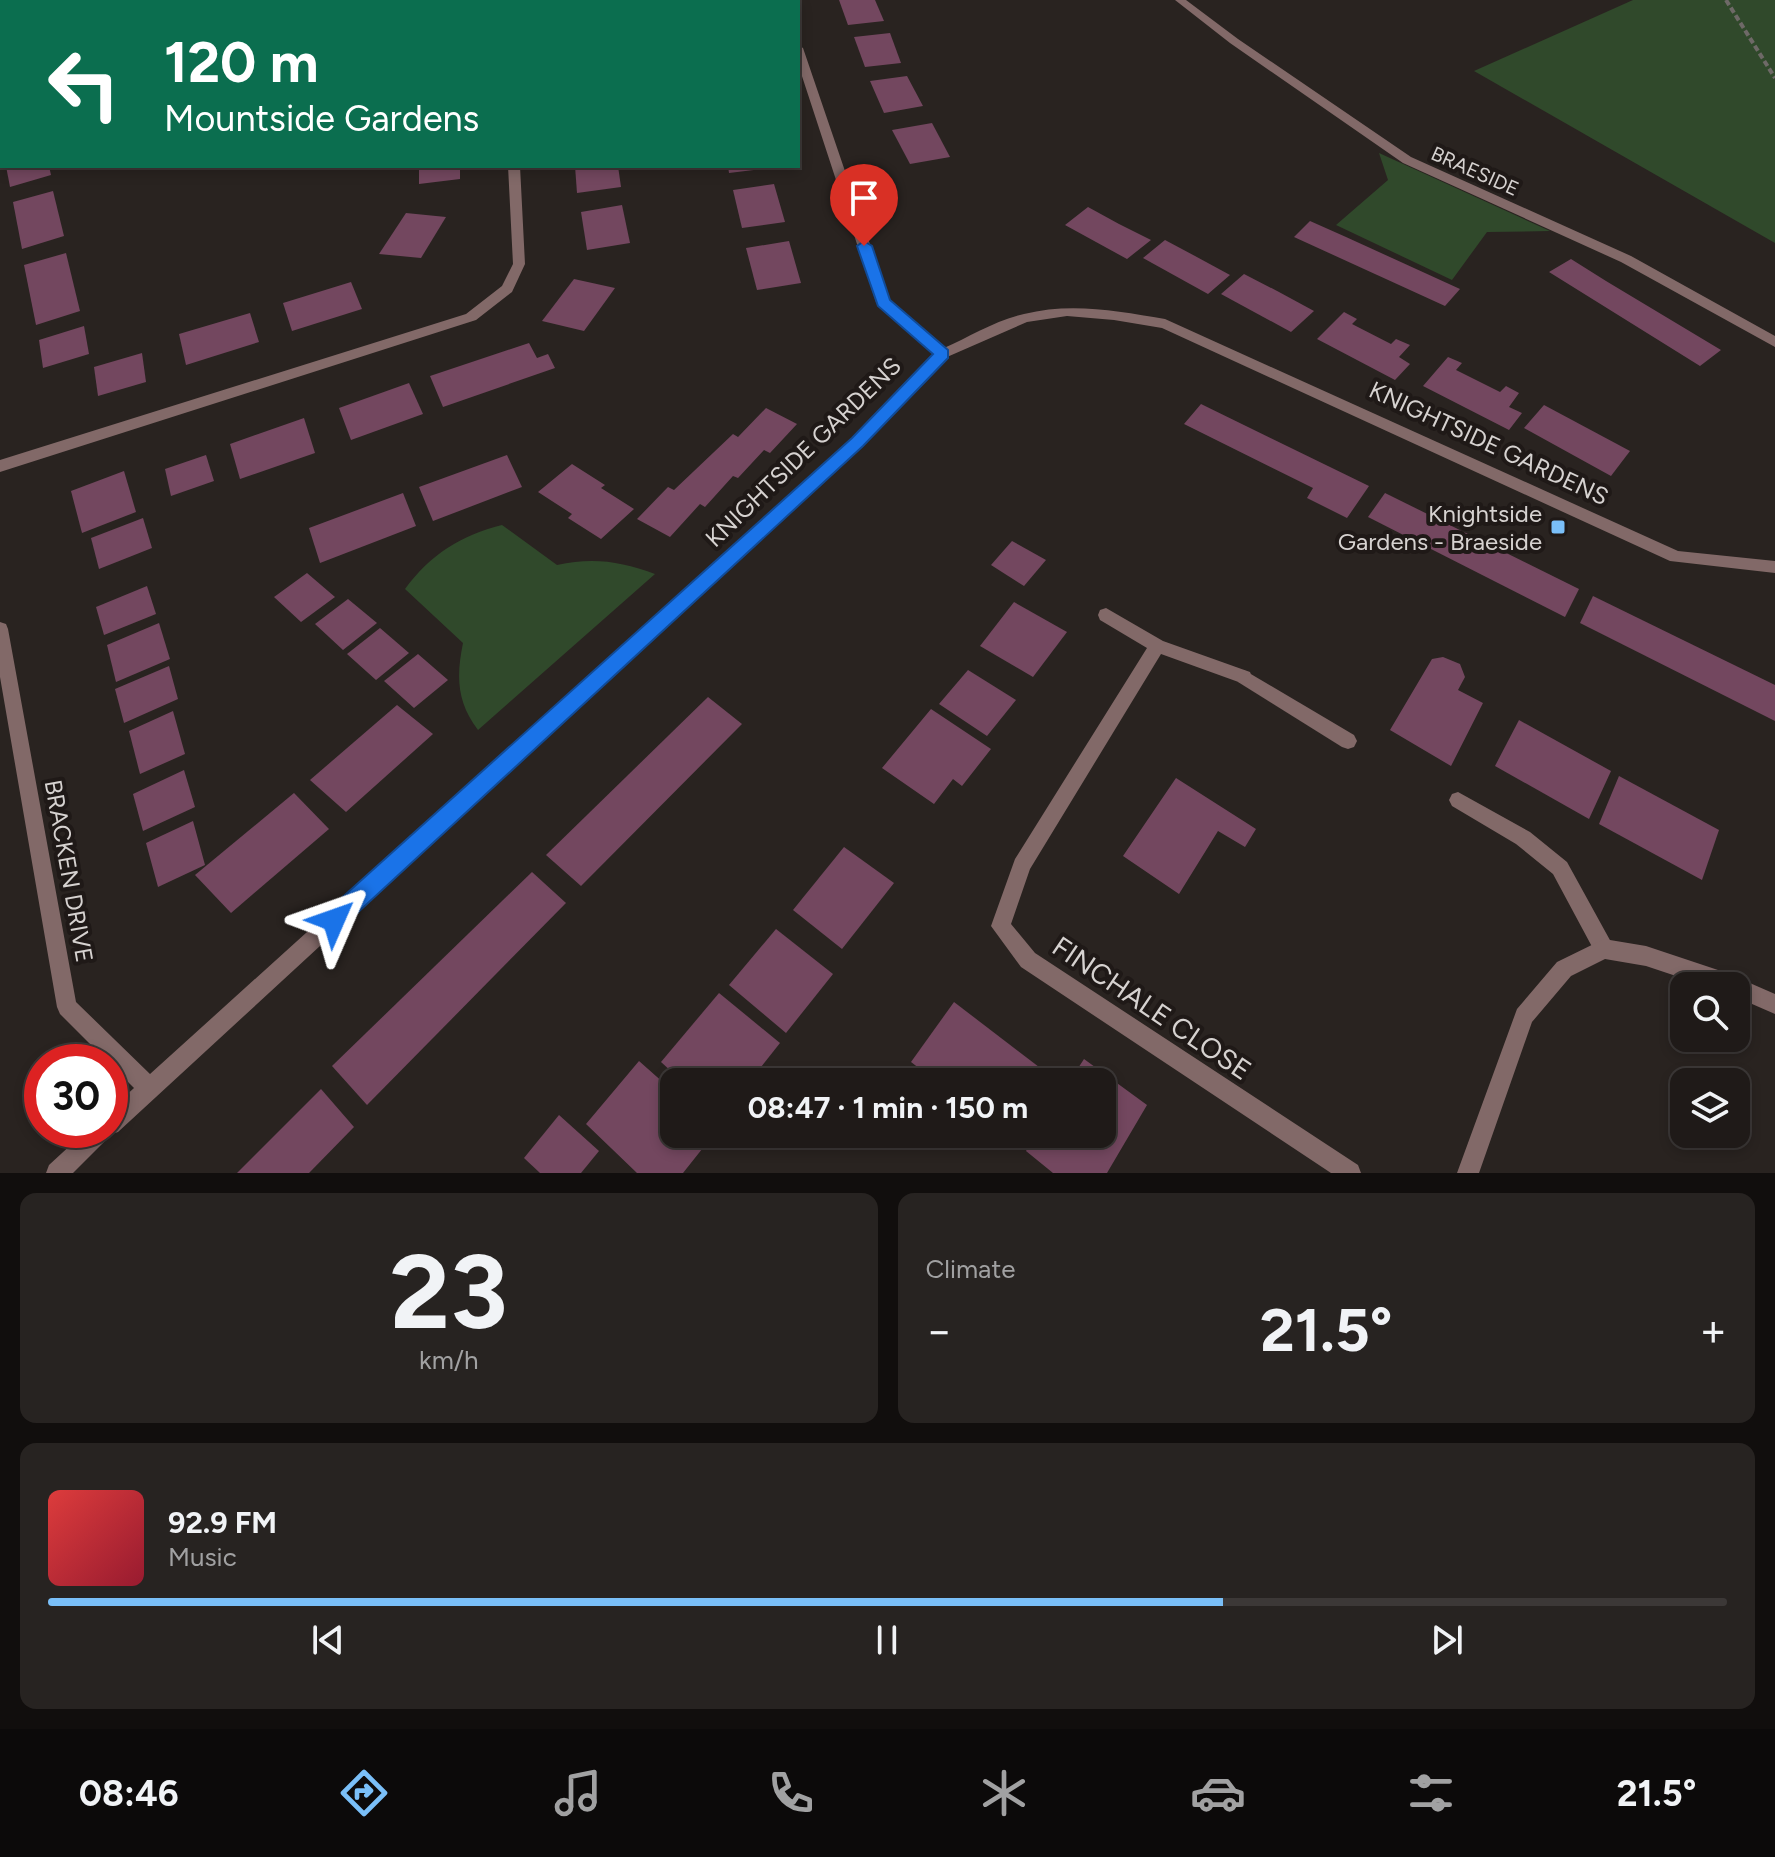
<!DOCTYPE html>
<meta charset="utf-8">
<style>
body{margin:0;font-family:Figtree,sans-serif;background:#272321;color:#f1f3f6;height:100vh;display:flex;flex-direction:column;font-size:30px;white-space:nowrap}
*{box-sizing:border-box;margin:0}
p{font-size:26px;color:#a1a1a2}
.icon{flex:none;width:44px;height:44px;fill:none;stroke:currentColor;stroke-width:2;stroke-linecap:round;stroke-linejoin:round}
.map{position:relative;height:1173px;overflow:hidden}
.side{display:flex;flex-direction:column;gap:20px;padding:20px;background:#110e0d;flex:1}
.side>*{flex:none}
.banner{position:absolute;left:0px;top:0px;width:800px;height:168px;box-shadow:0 4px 12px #0003,0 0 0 2px #3c3837;background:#0b6e4f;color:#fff;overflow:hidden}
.buttons{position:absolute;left:1670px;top:972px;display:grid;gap:16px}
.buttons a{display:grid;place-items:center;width:80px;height:80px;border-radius:16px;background:#1f1a18;box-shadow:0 4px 12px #0003,0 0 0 2px #3c3837;font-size:40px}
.speed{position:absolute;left:24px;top:1044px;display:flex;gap:16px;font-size:40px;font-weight:700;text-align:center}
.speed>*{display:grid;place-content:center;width:104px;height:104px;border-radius:50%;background:#1f1a18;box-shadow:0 4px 12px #0003,0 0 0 2px #3c3837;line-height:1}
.speed .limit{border:12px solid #d22;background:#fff;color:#111}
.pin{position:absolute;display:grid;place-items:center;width:68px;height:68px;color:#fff;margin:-82px -34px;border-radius:50% 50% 50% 0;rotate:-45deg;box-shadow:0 0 8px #0007}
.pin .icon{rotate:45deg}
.me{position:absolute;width:88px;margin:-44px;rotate:47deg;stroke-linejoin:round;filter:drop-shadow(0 0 6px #0008)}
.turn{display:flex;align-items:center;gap:28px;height:168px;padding:0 32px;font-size:36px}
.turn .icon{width:104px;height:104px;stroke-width:2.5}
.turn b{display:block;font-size:56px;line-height:68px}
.big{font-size:60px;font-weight:700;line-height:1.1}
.side .tile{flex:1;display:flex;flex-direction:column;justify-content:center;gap:12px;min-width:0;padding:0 28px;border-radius:16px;background:#272321}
.side .dial{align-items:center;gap:0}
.dial b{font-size:104px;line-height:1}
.song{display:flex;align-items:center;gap:24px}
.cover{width:96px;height:96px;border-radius:12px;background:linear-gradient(135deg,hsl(0 70% 55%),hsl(350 70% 35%))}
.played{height:8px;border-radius:4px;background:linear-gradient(90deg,#7abff8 70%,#3c3837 70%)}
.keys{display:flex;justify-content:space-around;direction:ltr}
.heat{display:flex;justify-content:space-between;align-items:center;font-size:44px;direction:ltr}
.side .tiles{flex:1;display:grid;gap:20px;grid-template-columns:1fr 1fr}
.tile:last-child{grid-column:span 2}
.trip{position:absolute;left:660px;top:1068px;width:456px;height:80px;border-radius:16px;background:#1f1a18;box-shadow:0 4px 12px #0003,0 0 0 2px #3c3837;font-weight:700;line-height:80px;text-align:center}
.tab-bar{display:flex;height:128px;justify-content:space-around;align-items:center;background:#0c0a0a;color:#a1a1a2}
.tab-bar .icon{width:56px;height:56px}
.tab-bar .active{color:#7abff8}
.tab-bar b{font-size:36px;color:#f1f3f6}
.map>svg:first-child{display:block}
.green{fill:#30492b}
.building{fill:#73475f}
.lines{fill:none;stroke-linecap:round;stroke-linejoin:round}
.path{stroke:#6e6967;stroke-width:4;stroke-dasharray:6 3;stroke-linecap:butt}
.lane{fill:#826968;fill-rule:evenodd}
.street{fill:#826968;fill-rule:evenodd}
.route{fill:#1a73e8;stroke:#114b97;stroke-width:2}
.poi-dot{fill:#7abff8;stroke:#1f1917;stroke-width:3}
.labels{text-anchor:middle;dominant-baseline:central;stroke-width:8;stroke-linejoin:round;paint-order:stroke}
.far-street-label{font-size:20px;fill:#d6d2d0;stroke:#1f1917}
.street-label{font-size:24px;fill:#d6d2d0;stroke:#1f1917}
.poi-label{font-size:24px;fill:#d6d2d0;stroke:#1f1917;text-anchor:end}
.near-street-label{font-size:28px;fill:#d6d2d0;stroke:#1f1917}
</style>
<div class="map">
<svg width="1775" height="1173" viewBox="0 0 1775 1173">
<rect width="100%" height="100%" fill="#292320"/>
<g class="green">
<path d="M1633,0H1775V243L1474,71Z"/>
<path d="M1379,153L1550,231L1487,232L1452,280L1336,225L1388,180Z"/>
<path d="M502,525L557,565C592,557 621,561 655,574L478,730C457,702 456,677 463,643L405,589C430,555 461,535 502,525Z"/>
</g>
<g class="building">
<path d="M839,0H875L884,21L848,25Z"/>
<path d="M890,33L901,63L865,67L854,37Z"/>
<path d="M907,76L923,106L884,113L870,81Z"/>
<path d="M932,123L950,157L910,164L892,130Z"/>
<path d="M6,166H49L51,175L10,187Z"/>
<path d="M419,166H460V179L419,184Z"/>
<path d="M575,166H618L621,187L577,193Z"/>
<path d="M728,166H771V168L729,173Z"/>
<path d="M774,184L785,222L742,228L733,190Z"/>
<path d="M53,191L64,236L22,249L13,202Z"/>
<path d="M622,205L630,243L587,250L581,212Z"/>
<path d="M1088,207L1119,224L1151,240L1127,259L1065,225Z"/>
<path d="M406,213L446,217L421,258L379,254Z"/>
<path d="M1310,221L1346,237L1460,289L1445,306L1294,237Z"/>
<path d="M1165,240L1195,256L1230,275L1208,294L1143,258Z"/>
<path d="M789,241L801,283L757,290L746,248Z"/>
<path d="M66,253L80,311L36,325L24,265Z"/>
<path d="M1571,259L1606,281L1721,350L1700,366L1549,272Z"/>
<path d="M1244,274L1279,292L1314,311L1291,332L1221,294Z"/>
<path d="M574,279L615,288L584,331L542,321Z"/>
<path d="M351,282L362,309L292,331L283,303Z"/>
<path d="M1344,312L1357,319L1352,324L1391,344L1396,339L1410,345L1399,357L1410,364L1395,380L1317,339Z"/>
<path d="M250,313L259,342L186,365L179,334Z"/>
<path d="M84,326L89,354L43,368L39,340Z"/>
<path d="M529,343L537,358L548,354L555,368L443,407L430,376Z"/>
<path d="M142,353L146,382L98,396L94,367Z"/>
<path d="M1448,357L1462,363L1456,370L1500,392L1506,386L1519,393L1509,407L1522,413L1509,430L1423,386Z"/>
<path d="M409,383L423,414L351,440L339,408Z"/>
<path d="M1201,404L1369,486L1347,518L1307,498L1313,488L1184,424Z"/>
<path d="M1544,405L1630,451L1611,476L1524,428Z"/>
<path d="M766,408L797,424L770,453L764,450L738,478L733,476L705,507L700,504L670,537L637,519L668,487L674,490L733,434L738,437Z"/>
<path d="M304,418L315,453L240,479L230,444Z"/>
<path d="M206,455L214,481L171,496L165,469Z"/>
<path d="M507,455L522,487L433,521L419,487Z"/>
<path d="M572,464L605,485L601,488L634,509L601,539L568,518L572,514L538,492Z"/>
<path d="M124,471L136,512L82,533L71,491Z"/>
<path d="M403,493L416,526L320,563L309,528Z"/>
<path d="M1385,493L1579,589L1565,617L1368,517Z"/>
<path d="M143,518L152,548L99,569L91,538Z"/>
<path d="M1012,541L1046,560L1024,586L991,565Z"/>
<path d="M307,573L335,597L301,622L274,597Z"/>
<path d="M147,586L156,614L104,635L96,607Z"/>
<path d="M1593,596L1775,685V721L1580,623Z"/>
<path d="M348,599L377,623L343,650L315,624Z"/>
<path d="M1014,602L1067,632L1033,677L980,646Z"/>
<path d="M159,623L170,659L116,682L107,645Z"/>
<path d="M380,628L409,653L376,680L347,654Z"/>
<path d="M418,654L448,680L414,708L384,681Z"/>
<path d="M1443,657L1460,664L1465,677L1458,690L1483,703L1451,766L1390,730L1432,659Z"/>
<path d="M169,666L178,699L124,723L115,689Z"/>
<path d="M968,670L1016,700L987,736L939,704Z"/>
<path d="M708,697L742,724L581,886L546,855Z"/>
<path d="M397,705L433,734L346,812L310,780Z"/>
<path d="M931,709L991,749L962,786L953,779L934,804L882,768Z"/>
<path d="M173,711L185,754L140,774L129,731Z"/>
<path d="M1519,720L1611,771L1589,819L1495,766Z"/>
<path d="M184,770L195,807L143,831L133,794Z"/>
<path d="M1619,776L1719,830L1702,880L1599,824Z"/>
<path d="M1176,778L1256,829L1245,847L1218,831L1179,894L1123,856Z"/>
<path d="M294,793L329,829L231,913L195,875Z"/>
<path d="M193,821L205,865L158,887L146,843Z"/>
<path d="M844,847L894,883L842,949L793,910Z"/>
<path d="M532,872L566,903L367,1105L332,1066Z"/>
<path d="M776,929L833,974L786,1033L729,985Z"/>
<path d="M719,993L780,1043L749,1082H683L661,1062Z"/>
<path d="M954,1002L1039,1067L1030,1082H937L911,1062Z"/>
<path d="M1084,1059L1147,1105L1107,1173H1053L1026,1151L1036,1134H1102V1082H1069Z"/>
<path d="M639,1061L674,1092V1134H714L683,1173H637L586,1124Z"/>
<path d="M321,1089L354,1127L309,1173H237Z"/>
<path d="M559,1115L599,1151L581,1173H540L524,1158Z"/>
</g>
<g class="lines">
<path class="path" d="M1726,0L1775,78"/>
<g class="lane">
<path d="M1244,670L1354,735L1357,741L1354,747L1348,749L1342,747L1238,682L1236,677L1238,672Z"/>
<path d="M1458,792L1530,832L1567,862L1611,942L1614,949L1611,956L1604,959L1597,956L1553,874L1516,844L1452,806L1449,800L1452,794Z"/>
<path d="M1736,977L1775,994V1014L1736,997V986H1726L1729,980Z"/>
</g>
<g class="street">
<rect x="501" y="0" width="10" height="2"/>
<path d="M777,0H787L788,2H778Z"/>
<path d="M1175,0H1186L1238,39L1411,157L1631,256L1775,336V347L1621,262L1403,163L1230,43Z"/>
<path d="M798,45L803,48L889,300L944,348C969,337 996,320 1024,314C1071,302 1118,311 1165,319L1678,551L1775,561V573L1670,561L1162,328L1114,320L1067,316L1027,322L947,357L863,446L118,1132L112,1134L73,1173H46L49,1165L87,1130H110V1110L134,1088L60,1014L57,1007L0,677V622L6,624L8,629L76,1002L150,1074L853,438L934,354L876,302L798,64Z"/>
<rect x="0" y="56" width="2" height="6"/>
<path d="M508,166H520L525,264L512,292L476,320L0,472V460L466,314L502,286L513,264Z"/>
<path d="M1106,608L1163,641L1250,672L1252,677L1250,682L1244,684L1161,654L1030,869L1011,924L1035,953L1358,1165L1361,1173H1331L1021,967L991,926L1015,859L1147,648L1100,620L1098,615L1100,610Z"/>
<path d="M1604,939L1646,946L1721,971L1728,974L1731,981L1729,986H1706L1646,966L1605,959L1571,976L1532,1022L1479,1173H1457L1517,1009L1557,962Z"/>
</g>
</g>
<path class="route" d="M864,241L872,246L890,300L948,350V358L863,446L341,928L334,931L326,928L323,920L326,912L852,438L933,354L878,306L857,246Z"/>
<rect class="poi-dot" x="1550" y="519" width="16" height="16" rx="4"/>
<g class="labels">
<g class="far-street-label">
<text transform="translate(1475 171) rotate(24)">BRAESIDE</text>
</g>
<g class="street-label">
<text transform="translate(1489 443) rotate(25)">KNIGHTSIDE GARDENS</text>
<text transform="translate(803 452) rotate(-44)">KNIGHTSIDE GARDENS</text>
<text transform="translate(69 871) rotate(80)">BRACKEN DRIVE</text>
</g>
<g class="poi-label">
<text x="1542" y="513">Knightside<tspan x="1542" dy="28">Gardens - Braeside</tspan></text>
</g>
<g class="near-street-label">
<text transform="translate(1152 1008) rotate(34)">FINCHALE CLOSE</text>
</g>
</g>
</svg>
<div class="buttons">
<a><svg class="icon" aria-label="search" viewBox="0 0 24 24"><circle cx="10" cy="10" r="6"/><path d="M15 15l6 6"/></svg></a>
<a><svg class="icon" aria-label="layers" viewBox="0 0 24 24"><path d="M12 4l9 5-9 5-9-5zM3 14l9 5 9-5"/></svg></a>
</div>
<div class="speed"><div class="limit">30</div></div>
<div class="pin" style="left:864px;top:246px;background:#d93025"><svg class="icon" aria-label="arrive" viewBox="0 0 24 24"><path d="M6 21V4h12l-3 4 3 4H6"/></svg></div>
<svg class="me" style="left:334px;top:920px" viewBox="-20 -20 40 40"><path d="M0-17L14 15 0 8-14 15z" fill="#1a73e8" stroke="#fff" stroke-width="4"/></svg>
<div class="trip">08:47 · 1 min · 150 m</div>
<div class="banner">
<div class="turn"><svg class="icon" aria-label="left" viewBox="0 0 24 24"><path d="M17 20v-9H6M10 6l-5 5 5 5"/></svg><div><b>120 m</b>Mountside Gardens</div></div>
</div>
</div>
<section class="side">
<div class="tiles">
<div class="tile dial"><b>23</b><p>km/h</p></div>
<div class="tile"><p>Climate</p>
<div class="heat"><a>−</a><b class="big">21.5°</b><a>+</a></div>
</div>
<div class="tile">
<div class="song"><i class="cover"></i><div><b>92.9 FM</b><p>Music</p></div></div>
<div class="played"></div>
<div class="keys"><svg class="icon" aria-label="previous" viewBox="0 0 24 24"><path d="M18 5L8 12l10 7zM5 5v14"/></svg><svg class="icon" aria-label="pause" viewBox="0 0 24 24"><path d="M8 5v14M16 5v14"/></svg><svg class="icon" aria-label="next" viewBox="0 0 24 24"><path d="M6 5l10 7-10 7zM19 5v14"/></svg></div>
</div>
</div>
</section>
<nav class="tab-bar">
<b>08:46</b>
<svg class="icon active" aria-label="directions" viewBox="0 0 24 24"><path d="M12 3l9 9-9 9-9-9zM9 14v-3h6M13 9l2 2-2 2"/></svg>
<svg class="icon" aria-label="music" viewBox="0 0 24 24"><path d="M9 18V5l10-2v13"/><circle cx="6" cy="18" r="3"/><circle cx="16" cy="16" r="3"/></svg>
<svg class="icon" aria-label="phone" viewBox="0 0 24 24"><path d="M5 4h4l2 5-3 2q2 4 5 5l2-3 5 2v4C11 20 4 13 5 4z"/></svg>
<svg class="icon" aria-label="climate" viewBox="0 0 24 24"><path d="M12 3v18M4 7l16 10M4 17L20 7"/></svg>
<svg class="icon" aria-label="car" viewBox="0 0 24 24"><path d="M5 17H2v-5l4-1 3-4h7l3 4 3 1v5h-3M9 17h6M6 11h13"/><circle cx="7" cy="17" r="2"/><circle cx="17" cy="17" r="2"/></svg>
<svg class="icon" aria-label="filters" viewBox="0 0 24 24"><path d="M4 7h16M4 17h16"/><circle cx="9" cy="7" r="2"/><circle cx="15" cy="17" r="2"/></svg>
<b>21.5°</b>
</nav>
